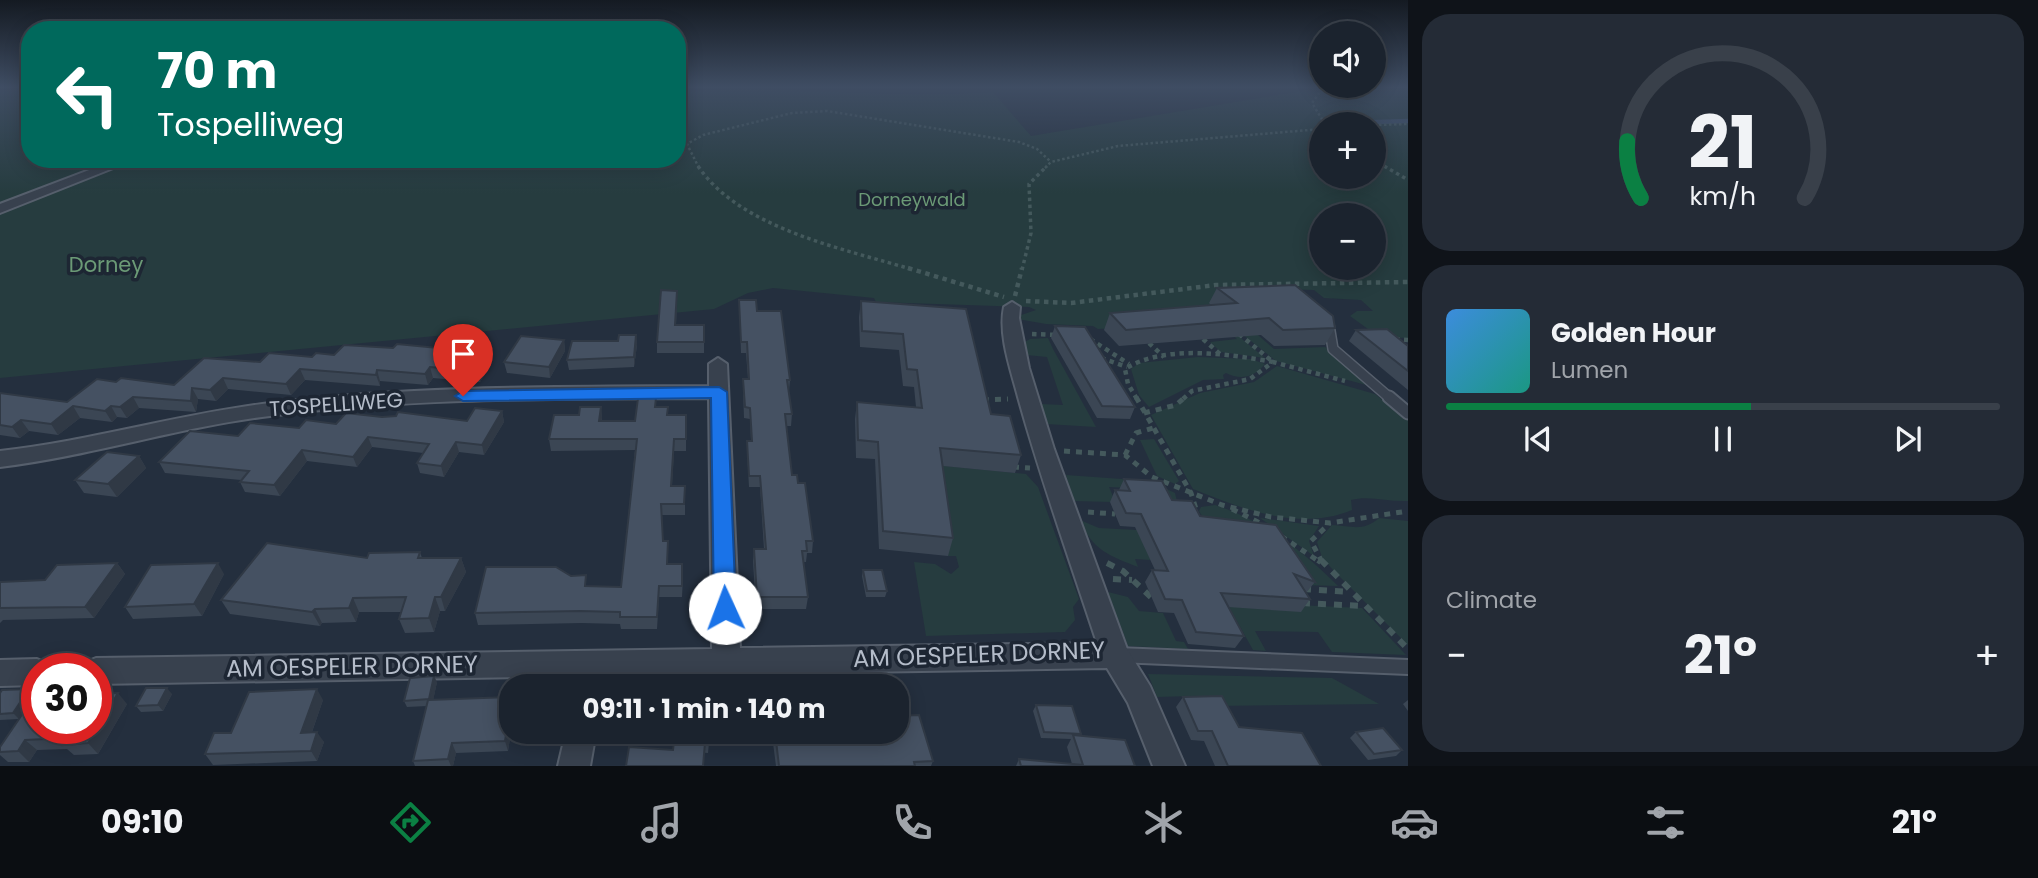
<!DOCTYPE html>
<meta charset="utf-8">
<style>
body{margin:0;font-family:Poppins,sans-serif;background:#242b36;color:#f1f3f6;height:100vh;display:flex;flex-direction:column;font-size:26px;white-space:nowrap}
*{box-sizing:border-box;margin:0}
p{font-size:23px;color:#a0a4aa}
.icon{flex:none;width:38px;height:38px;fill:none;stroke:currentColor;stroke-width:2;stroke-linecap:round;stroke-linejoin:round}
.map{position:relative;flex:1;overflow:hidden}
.panel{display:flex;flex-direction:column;gap:14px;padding:14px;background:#0f1319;width:630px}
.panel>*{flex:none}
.hud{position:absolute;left:21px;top:21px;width:665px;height:147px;border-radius:28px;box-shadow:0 4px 18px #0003,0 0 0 2px #39404a;background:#00695c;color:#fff;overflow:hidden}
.fabs{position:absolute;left:1309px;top:21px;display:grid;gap:14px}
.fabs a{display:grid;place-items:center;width:77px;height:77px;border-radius:50%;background:#1b232e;box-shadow:0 4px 18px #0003,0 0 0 2px #39404a;font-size:35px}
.speed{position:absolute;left:21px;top:653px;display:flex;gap:14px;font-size:35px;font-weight:700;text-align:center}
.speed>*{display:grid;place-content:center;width:91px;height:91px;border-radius:50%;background:#1b232e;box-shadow:0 4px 18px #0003,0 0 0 2px #39404a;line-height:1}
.speed .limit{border:10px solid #d22;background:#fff;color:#111}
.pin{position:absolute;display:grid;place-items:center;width:60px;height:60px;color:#fff;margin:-72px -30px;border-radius:50% 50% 50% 0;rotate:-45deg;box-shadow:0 0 7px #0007}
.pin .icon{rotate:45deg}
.me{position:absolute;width:77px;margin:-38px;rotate:358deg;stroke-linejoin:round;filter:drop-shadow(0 0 5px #0008)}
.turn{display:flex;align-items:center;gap:24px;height:147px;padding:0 21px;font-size:32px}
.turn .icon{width:91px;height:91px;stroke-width:2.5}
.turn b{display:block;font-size:49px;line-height:60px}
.big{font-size:52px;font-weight:700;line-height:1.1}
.panel .card{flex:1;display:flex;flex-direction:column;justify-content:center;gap:10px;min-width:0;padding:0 24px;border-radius:28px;background:#242b36}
.panel .dial{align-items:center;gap:0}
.dial svg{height:182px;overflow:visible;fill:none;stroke:#39404a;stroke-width:7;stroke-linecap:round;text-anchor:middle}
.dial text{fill:#f1f3f6;stroke:none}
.song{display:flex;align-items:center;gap:21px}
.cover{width:84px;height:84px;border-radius:10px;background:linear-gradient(135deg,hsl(210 70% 55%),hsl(170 70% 35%))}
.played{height:7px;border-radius:4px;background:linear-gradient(90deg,#0b8043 55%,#39404a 55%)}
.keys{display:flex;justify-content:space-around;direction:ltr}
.heat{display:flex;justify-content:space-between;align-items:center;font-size:38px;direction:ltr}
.trip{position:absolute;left:499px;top:674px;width:410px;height:70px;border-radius:28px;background:#1b232e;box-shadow:0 4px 18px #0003,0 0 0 2px #39404a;font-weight:700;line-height:70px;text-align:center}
.tab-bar{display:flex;height:112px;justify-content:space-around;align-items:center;background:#0b0e12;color:#a0a4aa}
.tab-bar .icon{width:49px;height:49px}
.tab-bar .current{color:#0b8043}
.tab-bar b{font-size:32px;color:#f1f3f6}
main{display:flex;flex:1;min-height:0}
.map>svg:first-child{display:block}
.green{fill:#263c3f;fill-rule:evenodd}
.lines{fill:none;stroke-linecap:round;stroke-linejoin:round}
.stream{stroke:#394c67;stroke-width:4.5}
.lane-far2-casing{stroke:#565f6c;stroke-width:12}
.lane-far1-casing{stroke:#565f6c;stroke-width:15}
.lane-casing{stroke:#565f6c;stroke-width:18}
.street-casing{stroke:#565f6c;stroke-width:4}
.path-far4{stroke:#44595c;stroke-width:2.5;stroke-dasharray:2.5 2.5;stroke-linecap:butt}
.path-far3{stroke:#44595c;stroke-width:3.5;stroke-dasharray:3.5 3.5;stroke-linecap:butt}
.path-far2{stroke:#44595c;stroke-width:4.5;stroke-dasharray:4.5 4.5;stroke-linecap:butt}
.path-far1{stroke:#44595c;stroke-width:5;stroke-dasharray:6 6;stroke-linecap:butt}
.path{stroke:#44595c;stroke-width:6;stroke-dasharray:8 8;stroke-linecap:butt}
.lane-far2{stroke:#38414e;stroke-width:9}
.lane-far1{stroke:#38414e;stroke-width:11}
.lane{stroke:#38414e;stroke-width:14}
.street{fill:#38414e;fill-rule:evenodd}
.wall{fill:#3b4654}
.shaded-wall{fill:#303945}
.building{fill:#455162;stroke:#303945;stroke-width:2}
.route{fill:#1a73e8;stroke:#114b97;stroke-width:2}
.labels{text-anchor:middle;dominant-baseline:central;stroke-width:7;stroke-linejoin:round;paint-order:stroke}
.far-park-label{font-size:18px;fill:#6b9a76;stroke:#1d2633}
.park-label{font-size:21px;fill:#6b9a76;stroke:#1d2633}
.street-label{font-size:21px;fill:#b4bcc9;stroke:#1d2633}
.near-street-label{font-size:24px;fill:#b4bcc9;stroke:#1d2633}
</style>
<main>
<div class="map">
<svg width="1408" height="766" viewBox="0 0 1408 766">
<rect width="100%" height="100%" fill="#242f3e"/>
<g class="green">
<path d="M30,86V159H517L541,169L549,159H677V92C783,84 888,100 993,92L1031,136L1332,86H1408V338L1379,337L1350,316L1357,311H1373L1361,300L1324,298L1314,290L1281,289L1250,328L1274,349L1325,347L1370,386L1276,361L1227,322L1098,329L1093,326L1046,324L1012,318L1036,310L1029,307L876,302L874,298L773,288L748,293L714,309L0,378V91ZM1321,124H1374V177H1321ZM1321,215H1374V268H1321Z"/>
<path d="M1221,325H1225L1265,358L1221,352L1210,342L1237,339Z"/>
<path d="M1048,338L1053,349L1096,427L1046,424L1041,404L1063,405L1047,357L1026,355L1025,342L1030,339Z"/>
<path d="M1198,357L1251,359L1265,364C1254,378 1240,380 1226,373L1223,375L1224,379L1203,380L1149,407L1139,395L1131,369L1139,363Z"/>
<path d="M1277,366L1375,394L1408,420V501C1388,502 1369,495 1351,500L1352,510C1300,532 1242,509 1193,489L1151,415L1200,393L1254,382Z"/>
<path d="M1154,439L1179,481L1175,484L1157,476L1140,440Z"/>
<path d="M935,465L1026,474L1038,487L1079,599L1073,607L1075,620L1065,632L926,636L914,562L935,564L951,574L959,567L956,556H948Z"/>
<path d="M1066,475L1150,481L1175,493L1177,501L1176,504L1152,489L1109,487L1115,501L1112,502L1073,501Z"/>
<path d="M1215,505C1262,520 1304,551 1338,586L1301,585L1212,533L1199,511L1201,507Z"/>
<path d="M1260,518L1319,526L1309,541L1314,556Z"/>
<path d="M1379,518L1408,521V645L1333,570L1322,557L1317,542L1332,525C1352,526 1363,532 1379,518Z"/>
<path d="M1080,520L1099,528L1137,530L1151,560L1135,559L1138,567C1110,556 1092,550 1080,520Z"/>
<path d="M1108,592L1128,597L1139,611L1163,613L1176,641L1184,642L1188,649L1128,646Z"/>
<path d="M1297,605L1362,608L1406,655L1332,652L1318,632L1255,631L1266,651L1253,650L1229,607Z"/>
<path d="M1148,674L1332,678L1379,704L1214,706L1192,696L1157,697Z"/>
</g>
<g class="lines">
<path class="stream" d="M1346,123L1408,121"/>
<g class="lane-far2-casing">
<path id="lane-far2" d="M1329,325L1333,349L1391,399"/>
</g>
<g class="lane-far1-casing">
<path id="lane-far1" d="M1389,397L1408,413"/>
</g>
<g class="lane-casing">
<path id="lane" d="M1118,655L1408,667"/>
</g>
<g class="street-casing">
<g id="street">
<path d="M118,159H136L0,213V204Z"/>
<path d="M1012,302L1020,307L1019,318L1029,368L1054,449L1127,649L1150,686L1185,766H1153L1128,703L1107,668L606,676L604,686H576L578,676L96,684V668H83L86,662L96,658L712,649L709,398C563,399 415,397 270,416C179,427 91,456 0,467V451C91,441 179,414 270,403C416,385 563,387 709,386V364L718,358L727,364L740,648L1097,643C1070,561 1041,480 1018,397C1011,370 998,335 1004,307Z"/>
<path d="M37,659L47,663L50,668H37V685L0,686V660Z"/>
<path d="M566,732H596L590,766H558Z"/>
</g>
</g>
<g class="path-far4">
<path d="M1325,124L1312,103L1320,92L1336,86"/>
<path d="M1374,125L1408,124"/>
<path d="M1374,160L1387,168"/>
<path d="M699,168L687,144L703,135L792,113L827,111L1019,142L1037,149L1051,162"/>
<path d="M1045,168L1051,162L1118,146L1321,129"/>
</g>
<g class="path-far3">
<path d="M698,166C740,229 845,249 914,270"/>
<path d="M1384,166L1408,180"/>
<path d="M1022,270L1031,233L1029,184L1047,166"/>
</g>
<g class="path-far2">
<path d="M908,268L1004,297"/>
<path d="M1015,296L1022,268"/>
<path d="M1026,301L1071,303L1216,285L1408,282"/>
<path d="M1032,334L1058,335"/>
<path d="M1239,334L1273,362"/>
<path d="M1090,339L1129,364"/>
<path d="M1203,339L1220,354"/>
<path d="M1395,339L1408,340"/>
<path d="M1149,343L1164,357"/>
<path d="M1101,358L1127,367"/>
<path d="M1137,399L1128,384L1125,369C1164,344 1229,354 1273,362"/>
<path d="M1183,399L1192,391L1250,379L1273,362L1345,381"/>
</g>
<g class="path-far1">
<path d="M1136,397L1191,493L1197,512"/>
<path d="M983,400L1008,399"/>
<path d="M1144,413L1176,405L1185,397"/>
<path d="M1064,451L1125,455L1152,477L1222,505L1271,517L1330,523L1408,511"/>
<path d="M1125,455L1136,433L1153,428"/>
<path d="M1013,467L1030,468"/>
<path d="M1232,509L1268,527"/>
<path d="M1088,512L1115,514"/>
<path d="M1281,536L1320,562"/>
<path d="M1322,562L1311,541L1329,524"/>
</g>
<g class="path">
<path d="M1318,560L1321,562"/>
<path d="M1321,560L1407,648"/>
<path d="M1107,563L1123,571L1152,598"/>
<path d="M1113,579L1132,580"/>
<path d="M1303,589L1350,592"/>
<path d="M1302,603L1363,606"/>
</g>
<use href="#lane-far2" class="lane-far2"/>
<use href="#lane-far1" class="lane-far1"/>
<use href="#lane" class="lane"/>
<use href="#street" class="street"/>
</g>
<g class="wall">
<path d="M1217,288L1335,328L1325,345L1274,346L1261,335L1119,346L1104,330L1110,313L1211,305L1209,303Z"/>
<path d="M739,300L757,311L790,380L789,391L792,414L791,426H786L792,475L798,483L813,541L812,553H807L806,562H803L808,597L806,609H756L753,561L754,549H764L760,487H749L747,452V441H751L750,419L744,418L743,390V379H748L746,353H741Z"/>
<path d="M677,301L676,325H704V353H657V342Z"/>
<path d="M861,301L966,309L991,414L1021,455L1015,473L943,466L953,538L948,556L879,549L875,459L856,458L855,419L857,402L916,407L914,387L903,386L899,350L860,347L859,317Z"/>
<path d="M1055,326L1135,407L1130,419L1097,418L1051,338Z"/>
<path d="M1356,330L1408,346V390L1349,341Z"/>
<path d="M636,335L637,345L634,367L569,370L567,360Z"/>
<path d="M564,340L565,351L550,378L507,373L504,362Z"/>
<path d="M393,348L490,353L492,363L480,382L433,378L428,385L380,381V386L305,380L291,395L228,389L216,401L198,399L196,412L139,408L127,418L117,417L112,422L80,418L58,435L29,431L20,438L0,435V393L67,402L116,382L174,385L260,362Z"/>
<path d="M601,407L602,421H635L656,407H668V415H686V451H674L672,486H685V515H662L663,541H668V564L683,576L682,597H659L657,629H621L620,624L582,623L478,625L475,613L588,586L621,587L635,450L551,451L549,439L579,415Z"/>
<path d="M502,411L504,422L484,455L459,452L444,477L420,473L417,463L423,453L372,447L357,467L307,461L280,496L245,492L240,482L241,480L165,473L159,462L238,436L336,424L382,417L467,421Z"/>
<path d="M139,456L146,468L117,497L84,493L75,480Z"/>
<path d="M1124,479L1172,500L1315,582L1306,593L1310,599L1301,612L1228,607L1244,636L1235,648L1188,644L1174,613L1158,612L1145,582L1152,570H1155L1135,527L1120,526L1110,502L1115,490H1119Z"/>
<path d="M420,552L422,558H461L466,572L445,611H440L434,632L405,633L399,619L402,612H359L356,622L322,623L320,626L230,614L221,600Z"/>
<path d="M117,563L125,574L94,618L3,620L0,623V582L45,580Z"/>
<path d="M863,570L887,591L885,597H866L862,576Z"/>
<path d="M224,574L202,616L133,619L125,607Z"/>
<path d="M437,682L433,700L511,697V732L508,751L456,753L453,766H415L413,761L427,706L407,707L404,701Z"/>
<path d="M29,689L35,695L30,703L127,704L98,754L74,755L67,749L37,750L29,762H8L0,755V747L19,719L0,720V693Z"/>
<path d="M172,694L163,711L141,712L136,706Z"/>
<path d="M1183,697L1239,727L1321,766H1215L1204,741L1191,740L1176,707Z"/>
<path d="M323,700L312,732L324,742L317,761L213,765L205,754L231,733Z"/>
<path d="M1408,700V711L1403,704Z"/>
<path d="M1036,705L1081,734L1080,736L1135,766H1016L1019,759L1072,764L1067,747L1071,739L1041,738L1033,711Z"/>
<path d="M710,732L708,753L673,750Z"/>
<path d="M775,732L832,738L863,737L862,732H896L933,761L931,766H776L773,743Z"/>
<path d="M1356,732L1402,750L1396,756L1368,760L1350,738Z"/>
</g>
<g class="shaded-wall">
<path d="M636,335L637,345L634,367V357Z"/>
<path d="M564,340L565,351L550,378L549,367Z"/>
<path d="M490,353L492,363L480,382L477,371Z"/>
<path d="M430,367L433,378L428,385L425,374Z"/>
<path d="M300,369L305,380L291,395L286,384Z"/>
<path d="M377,370L380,381V386L376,375Z"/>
<path d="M223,378L228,389L216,401L210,390Z"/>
<path d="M192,388L198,399L196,412L191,401Z"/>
<path d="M133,397L139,408L127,418L120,407Z"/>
<path d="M73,406L80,418L58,435L51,424Z"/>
<path d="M111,406L117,417L112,422L105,411Z"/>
<path d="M601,407L602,418L600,433L599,421Z"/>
<path d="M502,411L504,422L484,455L482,445Z"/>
<path d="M21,420L29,431L20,438L12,427Z"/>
<path d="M368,437L372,447L357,467L353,457Z"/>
<path d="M674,439V451L671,498V486Z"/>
<path d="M456,442L459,452L444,477L441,466Z"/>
<path d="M302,450L307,461L280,496L274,485Z"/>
<path d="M139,456L146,468L117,497L108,484Z"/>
<path d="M461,558L466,572L445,611L441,597Z"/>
<path d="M117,563L125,574L94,618L85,607Z"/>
<path d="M218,563L224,574L202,616L194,604Z"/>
<path d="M435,597L440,611L434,632L429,618Z"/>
<path d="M353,598L359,612L356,622L349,608Z"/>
<path d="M315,609L322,623L320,626L312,612Z"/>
<path d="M434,676L437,682L432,706L429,699Z"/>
<path d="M167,688L172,694L163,711L158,705Z"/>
<path d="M29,689L35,695L19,719L13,713Z"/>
<path d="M317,689L323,700L308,743L301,733Z"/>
<path d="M118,693L127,704L98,754L88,743Z"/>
<path d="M511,705V732L508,751L505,741Z"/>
<path d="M317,732L324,742L317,761L311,751Z"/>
<path d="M25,740L37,750L29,762L18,751Z"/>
<path d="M452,743L456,753L453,766H451L448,759Z"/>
</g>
<g class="building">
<path d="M1295,285L1333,316L1335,328L1283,330L1269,318L1126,330L1110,313L1237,303L1217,288Z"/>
<path d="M661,290L677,291L675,325H704V342H657Z"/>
<path d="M739,300H756L757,311H781L790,380H787L792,414H785L792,475H797L798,483H805L813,541H806L807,551H802L808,597H757L754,549H766L760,476H749L747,441H752L750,408L745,407L743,379H749L747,342H741Z"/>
<path d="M861,301L966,309L991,414L1010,416L1021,455L940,448L953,538L883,531L878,442L858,440L857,402L922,408L917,370L907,369L903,334L862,331Z"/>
<path d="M1055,326L1085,327L1135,407L1102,406Z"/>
<path d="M1387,329L1408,346V371L1356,330Z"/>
<path d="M619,335H636L634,357L567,360L572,341H618Z"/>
<path d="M521,336L564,340L549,367L504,362Z"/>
<path d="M397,344L490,353L477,371L430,367L425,374L377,370L376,375L300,369L286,384L223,378L210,390L192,388L191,401L133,397L120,407L111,406L105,411L73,406L51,424L21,420L12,427L0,425V393L67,402L97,379L116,382L121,378L174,385L204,358L260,362L269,353L312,357L316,353L334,355L344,345L393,348Z"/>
<path d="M638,398H656L655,407H668L667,415H686V439H674L671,486H685L684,504H661L663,541H668L667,564H682V586H659L657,617H620V612L580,611L475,613L486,567H556L571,576L586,575L585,586L621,587L637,439H549L554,415H579L580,407H601L599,421H635Z"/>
<path d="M475,408L502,411L482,445L456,442L441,466L417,463L429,444L368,437L353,457L302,450L274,485L240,482L249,471L159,462L190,431L238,436L250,423L299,428L306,420L336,424L346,413L382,417L396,416L398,412L467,421Z"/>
<path d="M107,452L139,456L108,484L75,480Z"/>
<path d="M1124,479L1162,481L1172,500L1192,501L1200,516L1276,525L1315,582L1294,574L1310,599L1221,593L1244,636L1196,632L1182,600L1165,599L1152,570L1168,571L1141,514L1126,513L1115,490L1130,491Z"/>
<path d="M267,543L367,558L369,553L420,552L418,558H461L441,597H435L429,618L399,619L406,597L353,598L349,608L315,609L312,612L221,600Z"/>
<path d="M117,563L85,607L0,608V582L45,580L57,565Z"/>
<path d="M218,563L194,604L125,607L151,565Z"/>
<path d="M863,570H882L887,591H867Z"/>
<path d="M434,676L429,699L404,701L410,678Z"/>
<path d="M146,688H167L158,705L136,706Z"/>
<path d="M29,689L13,713L0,714V693L2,690Z"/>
<path d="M317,689L301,733L317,732L311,751L205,754L214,733H231L249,692Z"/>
<path d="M118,693L88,743L63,745L67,738L25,740L18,751L0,752V747L34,697H37V728H96V694Z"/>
<path d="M1222,696L1239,727L1302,733L1321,766H1228L1212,731H1198L1183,697Z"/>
<path d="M511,697V705L505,741L452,743L448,759L413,761L428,700Z"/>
<path d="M1036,705L1072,706L1081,734L1044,732Z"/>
<path d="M919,715L933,761L914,762L915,766H779L775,732H831L832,738L868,737L867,732H896V716Z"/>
<path d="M1383,728L1402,750L1374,754L1356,732Z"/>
<path d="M675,732H710L708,744L705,743L703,766H626L629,747L673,750Z"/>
<path d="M1073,735L1125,740L1135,766H1021L1019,759L1083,765Z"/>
</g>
<linearGradient id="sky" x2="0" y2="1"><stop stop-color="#141a22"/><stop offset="0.45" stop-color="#3f4d63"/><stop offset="1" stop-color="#3f4d63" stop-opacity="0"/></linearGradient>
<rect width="1408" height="193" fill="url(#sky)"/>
<path class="route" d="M719,387L727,392L736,608L733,614L725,617L717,614L714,608L711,398L463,401L455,396L463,391Z"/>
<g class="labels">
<g class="far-park-label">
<text x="912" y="199">Dorneywald</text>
</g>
<g class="park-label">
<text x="106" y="264">Dorney</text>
</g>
<g class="street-label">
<text transform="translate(336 404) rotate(-4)">TOSPELLIWEG</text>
</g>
<g class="near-street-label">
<text transform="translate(979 654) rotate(-2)">AM OESPELER DORNEY</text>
<text transform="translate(352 666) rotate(-1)">AM OESPELER DORNEY</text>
</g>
</g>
</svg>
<div class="fabs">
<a><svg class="icon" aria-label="sound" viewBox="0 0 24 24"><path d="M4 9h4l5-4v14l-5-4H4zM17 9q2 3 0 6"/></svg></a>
<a>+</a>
<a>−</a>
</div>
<div class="speed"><div class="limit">30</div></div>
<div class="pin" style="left:463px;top:396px;background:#d93025"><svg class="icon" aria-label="arrive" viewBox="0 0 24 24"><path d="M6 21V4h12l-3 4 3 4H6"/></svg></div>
<svg class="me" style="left:725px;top:608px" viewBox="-20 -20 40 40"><circle r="19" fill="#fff"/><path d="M0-13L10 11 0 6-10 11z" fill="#1a73e8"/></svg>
<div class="trip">09:11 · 1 min · 140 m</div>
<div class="hud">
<div class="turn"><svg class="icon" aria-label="left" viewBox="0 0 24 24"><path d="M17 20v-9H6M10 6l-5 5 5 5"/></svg><div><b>70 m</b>Tospelliweg</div></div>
</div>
</div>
<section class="panel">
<div class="card dial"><svg viewBox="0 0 100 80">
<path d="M14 69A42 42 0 1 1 86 69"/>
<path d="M14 69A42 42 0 0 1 8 44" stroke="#0b8043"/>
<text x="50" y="56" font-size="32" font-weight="700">21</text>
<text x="50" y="72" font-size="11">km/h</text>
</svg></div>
<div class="card">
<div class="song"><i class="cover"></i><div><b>Golden Hour</b><p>Lumen</p></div></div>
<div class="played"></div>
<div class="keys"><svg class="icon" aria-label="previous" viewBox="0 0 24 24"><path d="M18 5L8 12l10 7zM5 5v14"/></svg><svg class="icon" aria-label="pause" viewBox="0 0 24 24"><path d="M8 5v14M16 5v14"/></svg><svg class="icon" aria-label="next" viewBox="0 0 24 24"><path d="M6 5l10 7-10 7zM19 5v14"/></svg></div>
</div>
<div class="card"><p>Climate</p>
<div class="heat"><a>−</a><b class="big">21°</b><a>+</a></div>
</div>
</section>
</main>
<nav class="tab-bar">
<b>09:10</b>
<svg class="icon current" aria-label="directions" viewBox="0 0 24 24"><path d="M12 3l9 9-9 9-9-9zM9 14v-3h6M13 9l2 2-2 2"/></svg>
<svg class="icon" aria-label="music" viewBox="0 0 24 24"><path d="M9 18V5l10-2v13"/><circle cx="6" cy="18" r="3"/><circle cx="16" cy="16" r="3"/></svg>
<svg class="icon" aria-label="phone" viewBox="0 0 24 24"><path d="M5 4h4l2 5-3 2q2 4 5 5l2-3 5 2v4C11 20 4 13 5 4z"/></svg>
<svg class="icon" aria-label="climate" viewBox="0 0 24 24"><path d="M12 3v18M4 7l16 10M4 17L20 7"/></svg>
<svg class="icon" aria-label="car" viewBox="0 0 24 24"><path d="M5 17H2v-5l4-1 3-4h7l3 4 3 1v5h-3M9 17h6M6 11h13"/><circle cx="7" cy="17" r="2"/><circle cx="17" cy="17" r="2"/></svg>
<svg class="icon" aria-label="filters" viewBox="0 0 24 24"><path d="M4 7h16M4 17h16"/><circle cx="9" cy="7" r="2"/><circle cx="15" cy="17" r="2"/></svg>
<b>21°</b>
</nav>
